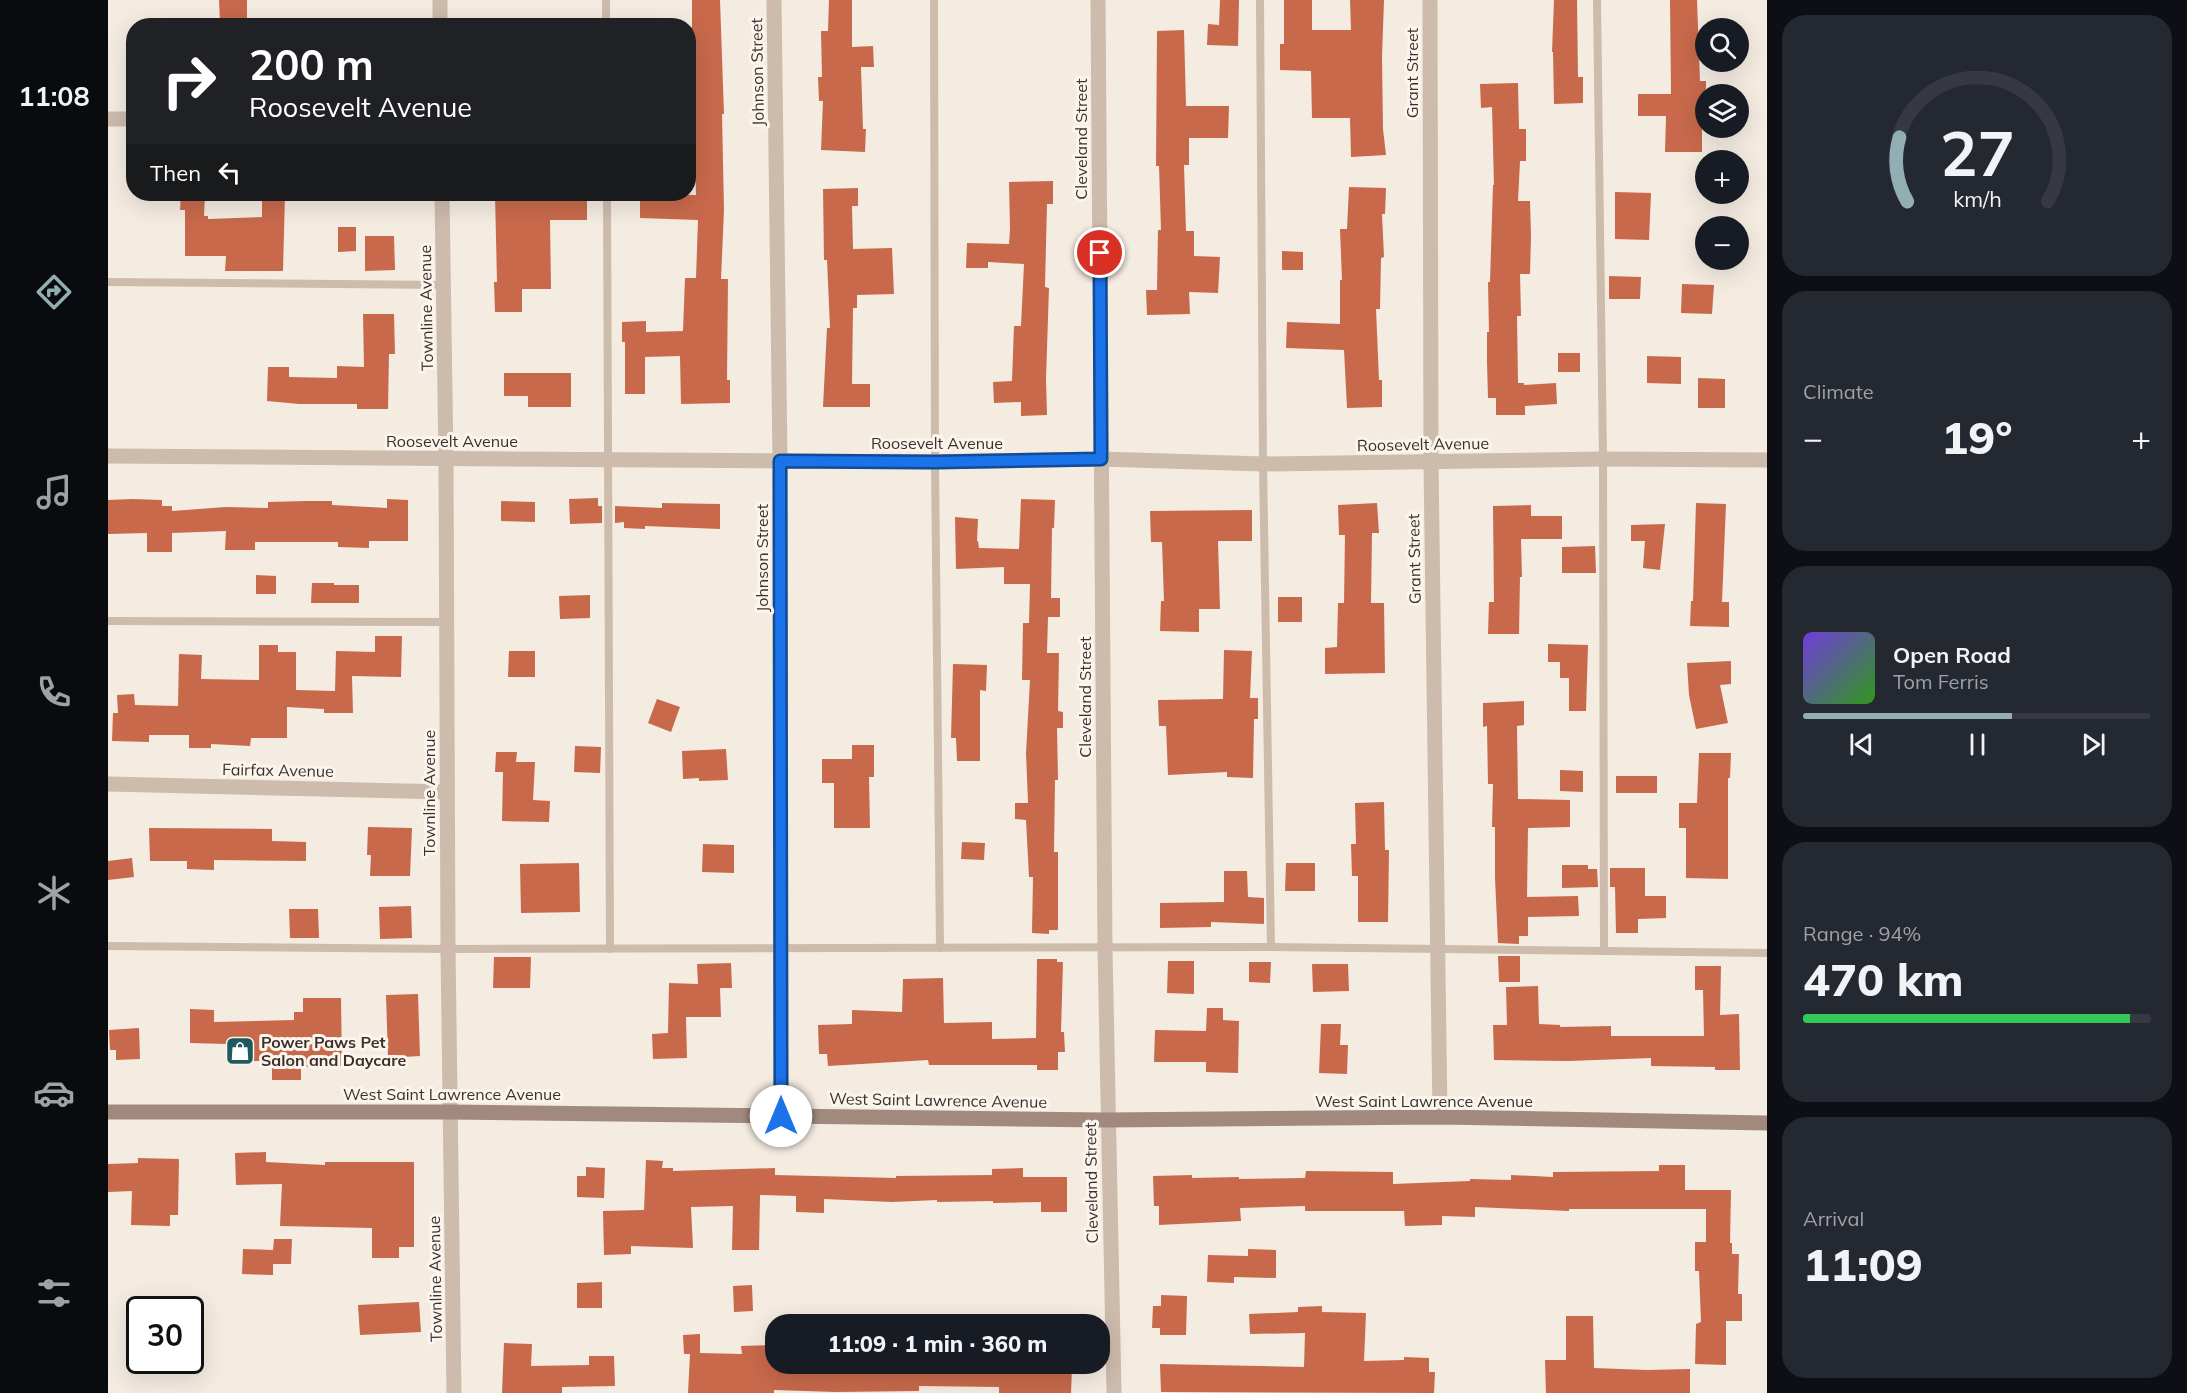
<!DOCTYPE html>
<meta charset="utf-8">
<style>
body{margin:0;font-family:Mulish,sans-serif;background:#242831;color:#f1f3f6;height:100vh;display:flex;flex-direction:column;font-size:22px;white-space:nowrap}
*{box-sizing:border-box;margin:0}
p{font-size:20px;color:#9ea1a6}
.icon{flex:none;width:33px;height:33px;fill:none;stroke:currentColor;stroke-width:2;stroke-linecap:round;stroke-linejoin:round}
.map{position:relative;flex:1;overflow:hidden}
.drawer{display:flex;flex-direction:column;gap:15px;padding:15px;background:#0d0f14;width:420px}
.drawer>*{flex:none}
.hud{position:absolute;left:18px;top:18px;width:570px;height:183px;border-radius:24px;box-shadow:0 6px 24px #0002;background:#202124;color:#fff;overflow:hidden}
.buttons{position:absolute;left:1587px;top:18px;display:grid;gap:12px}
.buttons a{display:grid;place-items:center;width:54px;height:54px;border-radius:50%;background:#171b24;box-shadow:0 6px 24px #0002;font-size:30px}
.speed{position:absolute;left:18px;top:1296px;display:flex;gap:12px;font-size:30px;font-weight:700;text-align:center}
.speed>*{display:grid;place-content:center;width:78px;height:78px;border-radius:50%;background:#171b24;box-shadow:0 6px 24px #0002;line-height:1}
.speed .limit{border:3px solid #111;border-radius:9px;background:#fff;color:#111}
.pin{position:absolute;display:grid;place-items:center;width:51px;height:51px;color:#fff;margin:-26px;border:3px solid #fff;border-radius:50%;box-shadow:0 2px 6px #0007}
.me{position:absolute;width:66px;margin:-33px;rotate:0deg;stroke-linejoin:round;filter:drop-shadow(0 0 4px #0008)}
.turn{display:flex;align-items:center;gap:21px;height:126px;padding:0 24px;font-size:27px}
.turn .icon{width:78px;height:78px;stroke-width:2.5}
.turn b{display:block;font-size:42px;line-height:51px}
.then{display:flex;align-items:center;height:57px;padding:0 24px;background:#0003;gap:12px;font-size:22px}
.big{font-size:45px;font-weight:800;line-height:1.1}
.drawer .widget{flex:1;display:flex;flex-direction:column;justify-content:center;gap:9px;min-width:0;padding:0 21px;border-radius:24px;background:#242831}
.drawer .dial{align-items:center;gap:0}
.dial svg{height:156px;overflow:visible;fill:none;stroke:#363941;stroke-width:7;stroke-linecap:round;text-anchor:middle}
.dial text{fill:#f1f3f6;stroke:none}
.song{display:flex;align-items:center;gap:18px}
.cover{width:72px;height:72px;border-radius:9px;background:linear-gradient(135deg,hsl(260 70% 55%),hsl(110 70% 35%))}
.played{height:6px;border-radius:3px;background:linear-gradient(90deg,#92aeb2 60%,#363941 60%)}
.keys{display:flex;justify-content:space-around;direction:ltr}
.heat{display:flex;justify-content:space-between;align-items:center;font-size:33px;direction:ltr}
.charge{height:9px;border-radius:4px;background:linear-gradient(90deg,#34c759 94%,#363941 0)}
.trip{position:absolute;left:657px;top:1314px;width:345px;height:60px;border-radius:24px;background:#171b24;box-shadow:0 6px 24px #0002;font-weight:800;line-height:60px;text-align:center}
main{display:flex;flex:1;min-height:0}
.dock{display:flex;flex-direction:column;width:108px;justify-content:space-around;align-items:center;background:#090b0e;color:#9ea1a6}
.dock .icon{width:42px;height:42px}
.dock .active{color:#92aeb2}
.dock b{font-size:27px;color:#f1f3f6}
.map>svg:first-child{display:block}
.building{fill:#c8694b}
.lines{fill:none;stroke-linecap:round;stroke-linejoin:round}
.lane{stroke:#cdbbac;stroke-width:8}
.street{stroke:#cdbbac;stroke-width:15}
.secondary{stroke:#a18a7d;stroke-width:15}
.route-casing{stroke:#114b97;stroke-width:15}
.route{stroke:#1a73e8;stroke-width:10}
.labels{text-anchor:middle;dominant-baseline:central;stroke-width:6;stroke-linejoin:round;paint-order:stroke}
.street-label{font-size:16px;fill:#3b302b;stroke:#fbf5ee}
.poi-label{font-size:16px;font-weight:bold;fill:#3b302b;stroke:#fbf5ee;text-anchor:start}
</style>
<main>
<nav class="dock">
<b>11:08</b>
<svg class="icon active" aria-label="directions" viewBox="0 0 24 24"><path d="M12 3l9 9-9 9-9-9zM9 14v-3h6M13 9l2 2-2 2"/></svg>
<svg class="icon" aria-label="music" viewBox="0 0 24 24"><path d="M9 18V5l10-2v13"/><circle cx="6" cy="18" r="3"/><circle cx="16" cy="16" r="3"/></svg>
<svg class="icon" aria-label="phone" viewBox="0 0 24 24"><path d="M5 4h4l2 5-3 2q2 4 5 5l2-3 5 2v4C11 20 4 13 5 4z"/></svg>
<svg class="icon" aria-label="climate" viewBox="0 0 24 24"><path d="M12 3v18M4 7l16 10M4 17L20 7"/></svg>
<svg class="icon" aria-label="car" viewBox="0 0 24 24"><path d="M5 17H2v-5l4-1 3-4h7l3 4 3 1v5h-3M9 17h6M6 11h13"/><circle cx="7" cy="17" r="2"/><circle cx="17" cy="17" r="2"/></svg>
<svg class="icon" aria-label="filters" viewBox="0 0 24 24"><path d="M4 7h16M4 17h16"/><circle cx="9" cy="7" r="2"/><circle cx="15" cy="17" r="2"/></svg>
</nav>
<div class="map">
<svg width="1659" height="1393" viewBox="0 0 1659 1393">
<rect width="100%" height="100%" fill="#f4ebe1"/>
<g class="building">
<path d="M111,0H139V21L112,22Z"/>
<path d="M584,0H612L616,114H614L616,210L613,279H620L619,380H622V403L573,404L572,356L537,357V394H517V342H514V322L538,321V332L575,331L577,278H588L590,220L532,218V194L588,195L587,159L584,160L580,100V27H584Z"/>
<path d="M721,0H744V47L765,46L766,67H753L755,129H758L757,152L713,150L715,101H711L710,77H714L713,31H720Z"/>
<path d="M1112,0H1131L1130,46L1099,45L1100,24L1111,25Z"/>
<path d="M1176,0H1204V30H1243L1242,0H1276L1274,57L1275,129L1278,155L1243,157L1242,118H1204L1203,71L1172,70V44H1176Z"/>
<path d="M1446,0H1469L1470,77H1475V103L1446,104L1445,52H1444Z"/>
<path d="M1562,0H1589L1592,81H1598V110H1594V152H1557L1558,116H1530V94H1563Z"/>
<path d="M1076,30L1078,106H1121L1120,138H1081V165H1076L1078,231H1086V256L1112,257L1110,293L1081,292L1082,314L1039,315L1038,290H1049L1050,230H1053L1051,166H1048L1049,31Z"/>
<path d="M1410,83L1411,129H1418V161H1412L1410,201H1422L1423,236L1422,274H1412L1413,316H1409L1410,383H1416V385L1448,383L1449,404L1417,406V415H1388V398H1380L1379,362V332H1381L1380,282H1382L1385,185H1386L1384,107L1373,108L1372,84Z"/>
<path d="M945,181V204H939L937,287L941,288L938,379L939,415L913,416V402L886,403L885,382L904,381L906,326H913L916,264L880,262V268H858L859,243L901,244L902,229L901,182Z"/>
<path d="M1241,187L1278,188L1277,214H1274L1276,257L1273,258L1272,309H1268L1271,380H1274V407L1239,408L1236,350L1178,348L1179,322L1232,324V280H1234L1232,229H1239Z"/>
<path d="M750,188V206H744L745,249L784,248L786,294L749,295V308H745L744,384H762V407H715L719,328H722L719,260H716L715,189Z"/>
<path d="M1507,192L1543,193L1541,240L1507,239Z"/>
<path d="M73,194H97L96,216H100V219L154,217V194H177L175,271H117L118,256H77V210H72Z"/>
<path d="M387,194H429V198L479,199V220H442L443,289H414V312H387L386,282H389Z"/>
<path d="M230,227H248V251L230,252Z"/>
<path d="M257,236H286L287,270L257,271Z"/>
<path d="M1174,251L1195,252V270H1174Z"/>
<path d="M1501,276L1533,277L1532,299H1501Z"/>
<path d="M1574,284L1606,285L1604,314L1573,313Z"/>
<path d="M255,314H286L287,354H281L280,409H249V404H191L159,401L160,367H181V377L229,378V366L256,367Z"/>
<rect x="1450" y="353" width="22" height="19"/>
<path d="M1539,356L1573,357V384L1539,383Z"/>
<path d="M396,373H463V407H420V396H396Z"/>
<path d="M1590,378L1617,379V408H1590Z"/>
<path d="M490,498V506H494V523L462,524L461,499Z"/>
<path d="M24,499L54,500V506H64V511L118,507L160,508V502L198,501H224V505L279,508V499L300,500V541H261V548L230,547V542H147V550H117L118,531L64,533V552H39V533L0,534V500Z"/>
<path d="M913,499L947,500L946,528H944L943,598H952V617H940L939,653H951L950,711L955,712V728H949L950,780H947L946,852H950V930H941V934L924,933L925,877H921L918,820L907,819V803H920L918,753L922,680H914L915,623H921L922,584H896V567L848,569L847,517L870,519L869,541H870L871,548L911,549Z"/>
<path d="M393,501L427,502V522L393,521Z"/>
<path d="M554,503L612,504V529L537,526V529L516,528V522L507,523V506L554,508Z"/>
<path d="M1269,503L1271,533H1264L1263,603H1276L1277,673L1217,674V648L1229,647L1230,603H1236L1237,535H1231L1230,505Z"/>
<path d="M1588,503L1618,504L1614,602H1621V627L1582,626L1583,601H1585Z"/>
<path d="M1423,505V516H1454V539H1413L1414,577H1412L1411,634H1380L1381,602H1386L1385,506Z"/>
<path d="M1144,510V541H1110L1112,609H1091V632L1052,631L1053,601H1056L1054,542H1043L1042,511Z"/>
<path d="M1557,524L1552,570L1535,568L1537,541H1523V525Z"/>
<path d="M1487,546L1488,573H1454V547Z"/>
<path d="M148,575L168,576V594H148Z"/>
<path d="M204,583H226V585H251V603H203Z"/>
<path d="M482,595V618L452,619L451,596Z"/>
<rect x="1170" y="597" width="24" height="25"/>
<path d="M267,636H294L293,677L244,676L245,713H216V709L179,707V738H143L142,746L103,744V748H81V735H41V742L4,741L5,713H10L9,695L26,694L27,705L70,706L71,654L94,655L93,679L151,680V645H170V652H188V690L227,691L228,651L267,652Z"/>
<path d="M1440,644L1480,645L1478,711H1461V678H1452V662H1440Z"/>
<path d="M1116,650L1144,651L1142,698H1150V719H1146L1145,778L1119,777V772L1060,775L1058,726H1051L1050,700L1115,699Z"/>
<path d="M401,651H427V677H400Z"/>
<path d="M1623,661V684L1612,685L1620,723L1588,729L1581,695L1579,663Z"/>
<path d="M845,664L879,665L878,691L872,690V761H849L848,738H843Z"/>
<path d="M549,699L572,707L563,732L540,723Z"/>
<path d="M1416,701V725L1409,726L1410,799L1462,800V827L1420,828L1419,897L1470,896L1471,916L1420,917V936H1411V944L1390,943L1387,878V827H1384L1385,784H1380L1379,726L1375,727V703Z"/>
<path d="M744,745H766V777H761L762,828H726V783H714V759H744Z"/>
<path d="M467,746L493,747L492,773L466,772Z"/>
<path d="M618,749L620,780L591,781V778L575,779L574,751Z"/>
<path d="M388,752H409L408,762H427L425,800L442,801L441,822L394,821L395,772H387Z"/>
<path d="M1591,753H1623L1622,778H1620V879L1578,878V828H1571V803H1589Z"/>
<path d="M1452,770L1475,771V792L1452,791Z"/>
<rect x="1508" y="776" width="41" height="17"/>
<path d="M1276,802L1277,850H1281L1280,922H1250V876H1244L1243,844H1248L1247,803Z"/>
<path d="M260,827L304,828L302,876H262L263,855H259Z"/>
<path d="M41,828L164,829V841L198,842V861L106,860V870L79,869V861H42Z"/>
<path d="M854,842L877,843L876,860L853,859Z"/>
<path d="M595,844L626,845V873L594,872Z"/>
<path d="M24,858L26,877L0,880V861Z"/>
<path d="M471,863L472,912L413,913L412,864Z"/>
<path d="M1178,863H1207V891H1177Z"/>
<path d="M1454,865H1480V869H1489L1490,887L1454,888Z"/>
<path d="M1502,868H1537V896H1558V918L1530,919V933H1508L1507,887H1502Z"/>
<path d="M1116,871H1139L1140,897L1156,898V924L1103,922V927L1052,928V903L1116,902Z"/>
<path d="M303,906L304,938L272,939L271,907Z"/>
<path d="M181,909H210L211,938H182Z"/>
<path d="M1390,956H1412V982H1391Z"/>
<path d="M386,957H423L422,988H385Z"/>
<path d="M929,959H949V962H955L953,1032H956L957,1052H950V1070H929V1065H821L820,1060L720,1066L719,1054H711L710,1025L744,1024V1010L794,1012L795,979L835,978L836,1023L884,1022V1039L928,1038Z"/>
<path d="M1060,961H1086V994L1059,993Z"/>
<path d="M1141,962H1163L1162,983L1141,982Z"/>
<path d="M623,963L624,988H612L613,1017H578L579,1058L545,1059L544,1034L560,1033L561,983L590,984L589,964Z"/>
<path d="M1204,964H1240L1241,991L1205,992Z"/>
<path d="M1587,966H1613L1612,1015L1631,1014L1632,1070H1607V1067L1543,1066V1058L1460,1061L1386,1060L1385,1025H1399L1398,987L1430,986L1431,1024L1452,1025V1027L1503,1026V1036H1596L1595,990H1587Z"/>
<path d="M310,994L312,1056L280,1058L278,995Z"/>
<path d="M195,998H233L234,1066L193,1067V1080H164V1061H119V1044L82,1043V1009L106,1010V1022L186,1020V1012H195Z"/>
<path d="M1099,1008H1115V1020L1131,1021L1130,1073L1098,1072V1062H1046L1047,1030L1098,1031Z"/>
<path d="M1213,1024H1233L1232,1045H1240L1239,1074L1211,1073Z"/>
<path d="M31,1028L32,1059L8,1060V1050H2L1,1030Z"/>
<path d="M158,1152V1162L217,1165V1162H306V1247H291V1258H264V1228L172,1226L174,1184L128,1185L127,1153Z"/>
<path d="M30,1158L71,1159L70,1215H62V1226L23,1225L24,1191L0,1192V1164L30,1163Z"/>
<path d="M538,1160L555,1161L554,1168H565V1171L667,1168V1175L788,1178V1176L884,1175V1169L915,1168V1177H959V1212H933V1202L885,1203V1201L829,1202V1200L784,1202L716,1199V1213L688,1212V1196L652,1195L651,1250H624L625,1206L583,1207L585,1248L523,1246V1254L496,1255L495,1211L536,1210Z"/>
<path d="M1551,1165H1577V1190H1623L1622,1243H1624V1254H1631L1630,1294H1634V1321H1618V1365L1587,1364L1588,1324L1593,1322L1591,1271H1587V1242H1598V1209H1461V1211L1367,1207V1217L1334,1216V1225L1297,1226L1296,1211H1197V1206L1132,1208L1133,1221L1051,1225V1206H1046L1045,1176L1084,1175V1178L1131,1177V1179L1197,1178L1198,1171L1285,1172V1184L1362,1181V1179L1403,1180V1175L1445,1177V1172L1551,1171Z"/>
<path d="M478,1167L497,1168L496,1198L469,1197V1176H478Z"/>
<path d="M166,1239H184L183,1264H165V1275L134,1274L135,1249L165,1250Z"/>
<path d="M1140,1249L1168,1250V1278L1126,1277V1283L1099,1282L1100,1255L1140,1256Z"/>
<path d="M494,1282V1308H469V1283Z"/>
<path d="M644,1285L645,1311L626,1312L625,1286Z"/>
<path d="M1053,1295L1079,1296L1078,1335H1052V1328H1044L1045,1306H1053Z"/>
<path d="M311,1302L313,1332L252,1335L250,1305Z"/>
<path d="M1214,1306V1312L1258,1313L1256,1361L1296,1360V1357L1321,1358V1372H1327L1326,1393L1053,1392L1052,1364L1196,1367L1197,1333L1142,1334L1141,1314L1190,1312V1307Z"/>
<path d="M1458,1316H1485L1486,1368L1539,1370L1582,1369V1393H1438L1437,1360H1458Z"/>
<path d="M592,1334V1353L634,1354L633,1346L664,1345L665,1364H863V1366L951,1364V1369H964L963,1393H891V1387L811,1386V1391L728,1392L666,1390V1393H580L582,1354H576L575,1335Z"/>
<path d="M396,1343L424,1344L423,1366L481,1365V1356H506L507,1386L454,1387V1393H394Z"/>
</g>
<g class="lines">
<g class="lane">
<path d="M498,0V26"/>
<path d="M826,0L827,462L832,948"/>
<path d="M1152,0L1155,464L1163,947"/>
<path d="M1489,0L1495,459L1496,951"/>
<path d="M499,194L502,949"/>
<path d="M0,282L337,285"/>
<path d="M0,621L338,622"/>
<path d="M0,946L340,949L1163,947L1659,953"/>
</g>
<g class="street">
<path d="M332,0V26"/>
<path d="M666,0L672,461L673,1116"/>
<path d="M990,0L997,949L1006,1393"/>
<path d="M1322,0L1323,463L1332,1117"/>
<path d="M0,119H26"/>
<path d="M334,194L338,459L340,949L346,1393"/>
<path d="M0,456L827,462L993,459L1155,464L1495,459L1659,460"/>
<path d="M0,784L339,792"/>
</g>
<path class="secondary" d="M0,1112H343L999,1120L1332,1117L1659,1123"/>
</g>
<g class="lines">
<g class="route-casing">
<path id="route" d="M673,1116L672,461L827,462L993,459L992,253"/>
</g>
<use href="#route" class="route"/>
</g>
<defs>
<g id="shop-square" transform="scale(1.5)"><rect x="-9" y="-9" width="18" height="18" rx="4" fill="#1f5a5e" stroke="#fbf5ee"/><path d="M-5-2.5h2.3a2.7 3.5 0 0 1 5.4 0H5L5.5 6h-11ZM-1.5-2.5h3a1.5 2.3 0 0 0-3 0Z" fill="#fff"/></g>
</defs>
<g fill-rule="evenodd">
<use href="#shop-square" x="132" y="1051"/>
</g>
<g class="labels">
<g class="street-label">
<text transform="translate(649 72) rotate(-91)">Johnson Street</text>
<text transform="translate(1304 73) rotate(-90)">Grant Street</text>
<text transform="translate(973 139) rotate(-90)">Cleveland Street</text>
<text transform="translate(318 308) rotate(-91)">Townline Avenue</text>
<text x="344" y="441">Roosevelt Avenue</text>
<text x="829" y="443">Roosevelt Avenue</text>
<text transform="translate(1315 444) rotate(-1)">Roosevelt Avenue</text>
<text transform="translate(654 558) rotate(-90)">Johnson Street</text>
<text transform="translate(1306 559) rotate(-91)">Grant Street</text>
<text transform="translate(977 697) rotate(-90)">Cleveland Street</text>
<text transform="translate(170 770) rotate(1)">Fairfax Avenue</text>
<text transform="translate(321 793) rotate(-90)">Townline Avenue</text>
<text x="344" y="1094">West Saint Lawrence Avenue</text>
<text transform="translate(830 1100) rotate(1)">West Saint Lawrence Avenue</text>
<text x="1316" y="1101">West Saint Lawrence Avenue</text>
<text transform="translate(983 1183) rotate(-91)">Cleveland Street</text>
<text transform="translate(327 1279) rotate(-91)">Townline Avenue</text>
</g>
<g class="poi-label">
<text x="153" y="1042">Power Paws Pet<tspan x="153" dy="18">Salon and Daycare</tspan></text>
</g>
</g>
</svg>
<div class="buttons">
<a><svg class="icon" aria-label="search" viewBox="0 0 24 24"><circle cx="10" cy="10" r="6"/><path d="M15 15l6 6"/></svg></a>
<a><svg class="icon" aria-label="layers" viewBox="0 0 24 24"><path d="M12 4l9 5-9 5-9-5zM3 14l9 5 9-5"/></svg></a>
<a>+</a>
<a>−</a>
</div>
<div class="speed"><div class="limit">30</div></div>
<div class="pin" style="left:992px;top:253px;background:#d93025"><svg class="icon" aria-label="arrive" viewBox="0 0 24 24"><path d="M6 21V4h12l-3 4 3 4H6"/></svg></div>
<svg class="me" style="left:673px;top:1116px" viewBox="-20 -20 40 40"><circle r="19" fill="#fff"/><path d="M0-13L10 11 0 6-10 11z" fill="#1a73e8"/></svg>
<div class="trip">11:09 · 1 min · 360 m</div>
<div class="hud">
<div class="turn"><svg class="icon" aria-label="right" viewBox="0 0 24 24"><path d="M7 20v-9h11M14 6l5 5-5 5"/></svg><div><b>200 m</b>Roosevelt Avenue</div></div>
<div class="then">Then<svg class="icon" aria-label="left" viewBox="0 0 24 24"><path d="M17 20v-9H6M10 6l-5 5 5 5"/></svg></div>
</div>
</div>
<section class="drawer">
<div class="widget dial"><svg viewBox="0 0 100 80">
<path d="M14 69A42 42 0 1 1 86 69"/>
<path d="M14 69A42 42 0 0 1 10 36" stroke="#92aeb2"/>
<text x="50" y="56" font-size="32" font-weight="700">27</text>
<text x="50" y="72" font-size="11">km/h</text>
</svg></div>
<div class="widget"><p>Climate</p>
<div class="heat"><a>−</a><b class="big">19°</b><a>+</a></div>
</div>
<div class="widget">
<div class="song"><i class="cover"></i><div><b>Open Road</b><p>Tom Ferris</p></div></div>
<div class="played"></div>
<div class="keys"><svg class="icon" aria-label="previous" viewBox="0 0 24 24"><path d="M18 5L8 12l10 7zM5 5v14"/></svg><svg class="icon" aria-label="pause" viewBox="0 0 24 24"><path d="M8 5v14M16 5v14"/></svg><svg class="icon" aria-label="next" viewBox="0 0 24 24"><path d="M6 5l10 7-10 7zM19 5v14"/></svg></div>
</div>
<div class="widget"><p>Range · 94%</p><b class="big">470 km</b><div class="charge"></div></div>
<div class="widget"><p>Arrival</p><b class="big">11:09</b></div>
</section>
</main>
